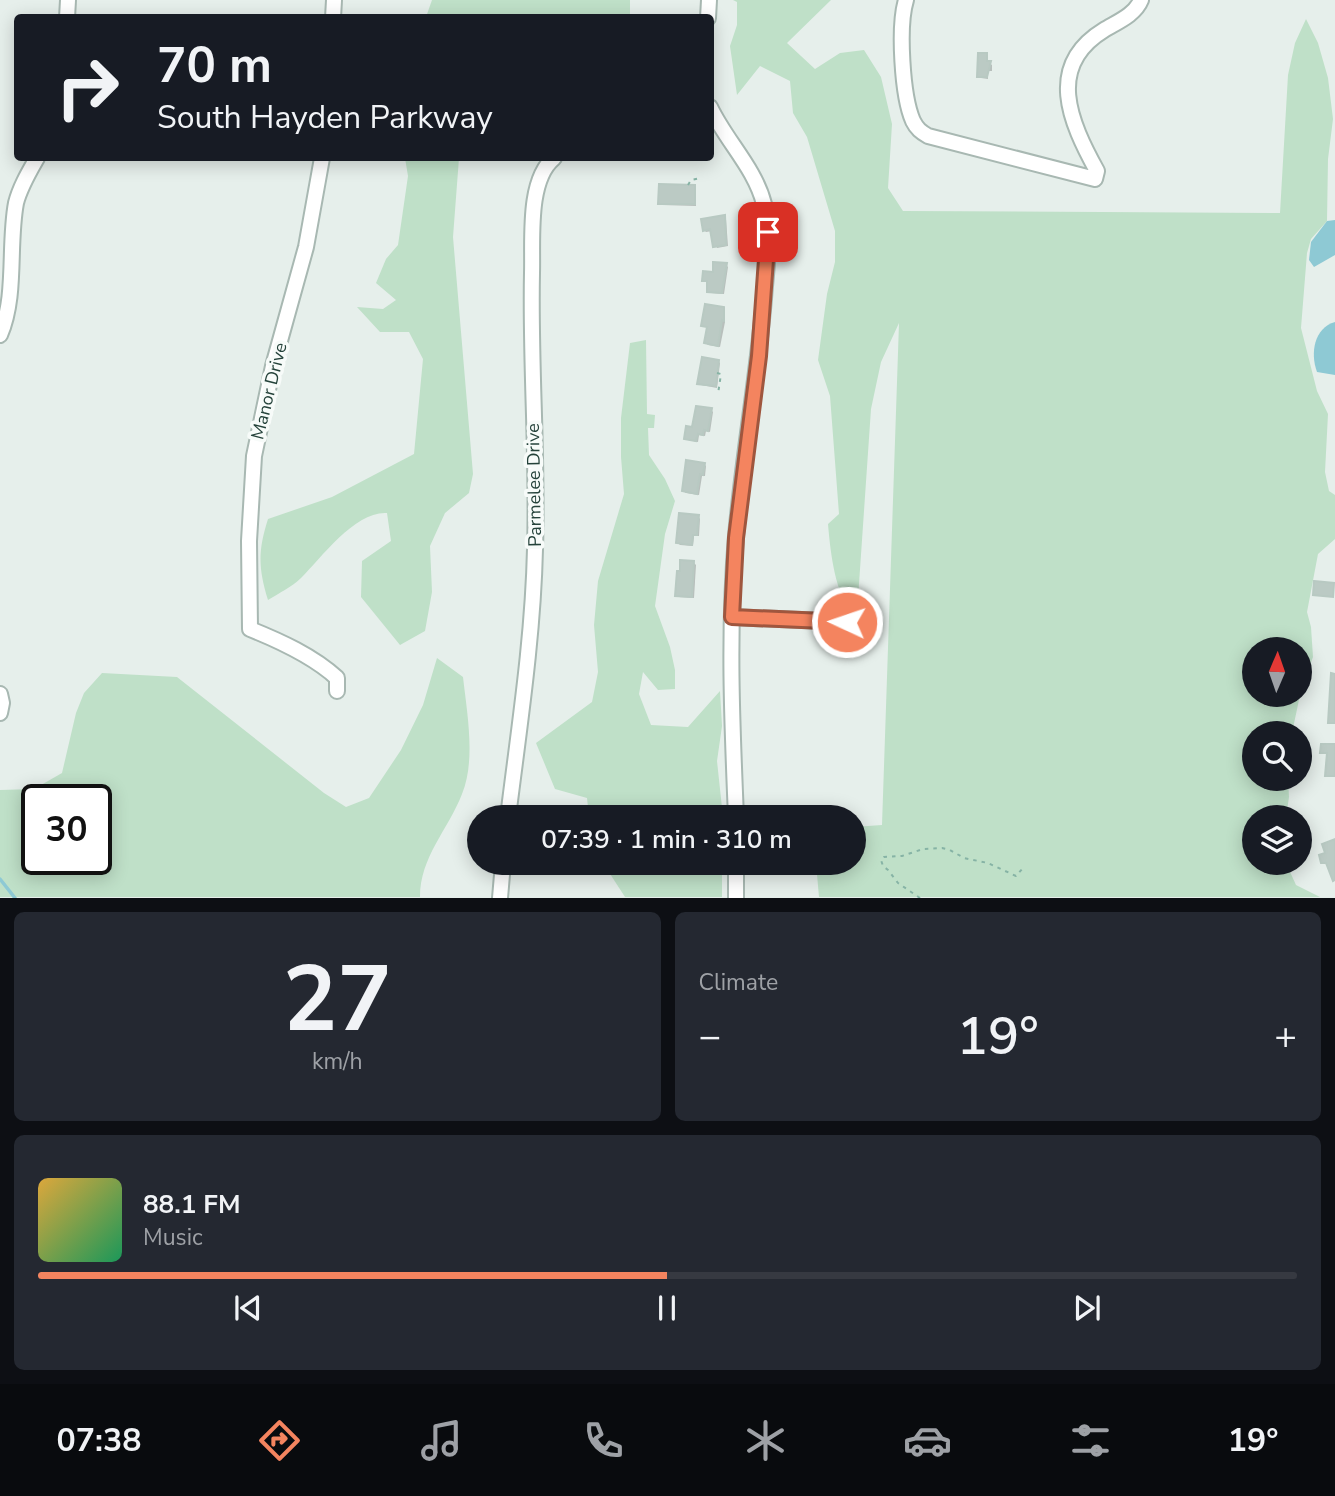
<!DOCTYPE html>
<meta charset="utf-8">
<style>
body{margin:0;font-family:"Nunito Sans",sans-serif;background:#242831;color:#f1f3f6;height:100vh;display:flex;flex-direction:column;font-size:26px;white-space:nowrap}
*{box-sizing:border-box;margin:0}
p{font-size:23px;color:#9ea1a6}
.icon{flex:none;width:38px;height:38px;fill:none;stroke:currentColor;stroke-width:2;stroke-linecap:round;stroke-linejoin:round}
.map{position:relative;height:898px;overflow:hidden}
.panel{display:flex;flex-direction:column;gap:14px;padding:14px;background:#0d0f14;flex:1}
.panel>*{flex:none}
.banner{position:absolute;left:14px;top:14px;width:700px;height:147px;border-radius:7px;box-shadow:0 4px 18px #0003;background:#171b24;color:#f1f3f6;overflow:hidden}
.needle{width:46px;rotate:2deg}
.controls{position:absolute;left:1242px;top:637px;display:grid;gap:14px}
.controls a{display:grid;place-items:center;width:70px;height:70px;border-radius:50%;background:#171b24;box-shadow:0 4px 18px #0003;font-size:35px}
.speed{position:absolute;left:21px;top:784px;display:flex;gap:14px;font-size:35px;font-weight:700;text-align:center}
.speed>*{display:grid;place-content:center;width:91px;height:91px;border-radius:50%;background:#171b24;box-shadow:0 4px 18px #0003;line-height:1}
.speed .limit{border:4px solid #111;border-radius:10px;background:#fff;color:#111}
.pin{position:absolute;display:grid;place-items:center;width:60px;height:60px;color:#fff;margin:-30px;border-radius:14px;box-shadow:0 4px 10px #0006}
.me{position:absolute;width:77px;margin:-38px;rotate:273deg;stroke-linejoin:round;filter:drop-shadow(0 0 5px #0008)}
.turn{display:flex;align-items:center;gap:24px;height:147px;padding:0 28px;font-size:32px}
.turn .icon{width:91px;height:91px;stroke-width:2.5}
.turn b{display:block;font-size:49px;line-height:60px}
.big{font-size:52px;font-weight:600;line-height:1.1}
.panel .tile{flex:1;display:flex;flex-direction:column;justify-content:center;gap:10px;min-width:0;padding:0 24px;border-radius:10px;background:#242831}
.panel .dial{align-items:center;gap:0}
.dial b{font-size:91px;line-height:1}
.song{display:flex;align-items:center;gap:21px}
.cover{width:84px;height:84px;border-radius:10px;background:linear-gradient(135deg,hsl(40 70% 55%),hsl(150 70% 35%))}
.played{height:7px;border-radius:4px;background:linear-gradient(90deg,#f4845f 50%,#363941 50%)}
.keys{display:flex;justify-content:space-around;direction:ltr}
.heat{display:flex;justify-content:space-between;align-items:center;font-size:38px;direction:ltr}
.panel .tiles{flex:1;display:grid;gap:14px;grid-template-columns:1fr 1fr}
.tile:last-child{grid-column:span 2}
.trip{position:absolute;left:467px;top:805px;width:399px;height:70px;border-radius:35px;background:#171b24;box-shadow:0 4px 18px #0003;font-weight:600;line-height:70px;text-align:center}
.tab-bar{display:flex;height:112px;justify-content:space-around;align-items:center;background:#090b0e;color:#9ea1a6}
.tab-bar .icon{width:49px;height:49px}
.tab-bar .selected{color:#f4845f}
.tab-bar b{font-size:32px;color:#f1f3f6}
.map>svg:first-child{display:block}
.green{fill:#bfe0c8;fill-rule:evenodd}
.water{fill:#8ec9d4}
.shadow{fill:#0003}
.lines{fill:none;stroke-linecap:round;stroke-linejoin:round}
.stream{stroke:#8ec9d4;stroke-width:3.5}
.building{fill:#bbcac4;stroke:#b8c9c2;stroke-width:2}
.minor-casing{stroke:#a8b8b2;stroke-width:18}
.path{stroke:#86b3a5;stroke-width:2;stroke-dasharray:3.5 5;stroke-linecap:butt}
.minor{stroke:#fff;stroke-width:14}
.route-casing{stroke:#9f563e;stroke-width:18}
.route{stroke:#f4845f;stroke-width:12}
.labels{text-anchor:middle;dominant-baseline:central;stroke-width:7;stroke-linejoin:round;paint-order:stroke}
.street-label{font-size:18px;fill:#24423a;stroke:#f7fbf9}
</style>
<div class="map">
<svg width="1335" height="898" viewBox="0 0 1335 898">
<rect width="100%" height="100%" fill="#e6efeb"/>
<g class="green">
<path d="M432,0H630V17H426Z"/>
<path d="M733,0H831L787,43L815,69L840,53L864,50L881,77L892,124L888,188L903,211L1280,213L1288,75L1295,43L1306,19L1318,43L1328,78L1333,119L1328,159L1327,221L1311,239L1307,253L1301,328L1317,391L1328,414L1325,472L1329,491L1335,495V539L1318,554L1307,612L1311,627L1313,657L1300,692V649H1255V695H1300L1292,733H1255V779H1288L1289,797L1286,817H1255V863H1286L1296,885L1320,897H819L816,863H854V827L882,825L899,323L881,362L871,409L857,613L852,619C835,587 831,559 828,524L839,514L830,396L818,360L827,294L835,262V231L807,137L793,113L790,81L760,66L737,95L730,46L737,25V2Z"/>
<path d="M405,158H459L453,237L473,474L469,493L445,513L430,546L432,592L425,631L400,645L361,597L362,561L391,541L387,513C355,511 322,557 301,578C292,587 279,593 268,600C258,567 258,551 268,519L332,497L414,454L423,359L409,332H380L357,307L383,309L396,300L376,283L386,259L398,245L408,176Z"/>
<path d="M646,340L647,414L655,415L654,428H648L649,455L665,479L675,501L665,534L655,606L670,647L675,670V689L658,690L643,672L639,694L651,725L688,727L720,691L722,726L717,761L723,817H589L587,798L555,789L536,743L592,702L598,672L594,625L598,581L624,494L621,457V418L630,343Z"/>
<path d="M437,658L463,677C467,713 476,760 462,794C448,830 420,857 420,897H0V790L34,789L62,773L76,713L84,693L102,673L177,677L324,793L346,807L369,798L401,750L423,705ZM37,800H96V859H37Z"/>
<path d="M603,863H722V897H625Z"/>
</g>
<g class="water">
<path d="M1335,220V255L1314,267L1309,260L1311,242L1327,221Z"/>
<path d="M1335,322V375L1317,372C1310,353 1314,328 1335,322Z"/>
</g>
<g class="shadow">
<path d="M986,55L988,62L992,65V71H988V79L981,78L979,76Z"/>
<path d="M694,187L696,189V206L662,205L660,203Z"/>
<path d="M724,217L726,219L728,246L717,248L712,231L706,232L704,230Z"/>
<path d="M726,265L728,267L724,294L711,293L708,291L709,282L704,280Z"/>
<path d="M723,309L725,311V322L720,347L708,345L706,343L708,328L703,326Z"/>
<path d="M718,361L720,363L717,388L701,385L699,383Z"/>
<path d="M711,410L713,412L710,432L706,431L705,436L699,435L698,442L688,440L686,438Z"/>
<path d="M704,464L706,466L705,476H702L699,495L686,493L683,491Z"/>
<path d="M698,516L700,519L699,536H694L693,546L680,545L678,543Z"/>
<path d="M694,563L696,565L694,598L679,597L677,595Z"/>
</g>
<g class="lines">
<path class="stream" d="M0,879L15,898"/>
</g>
<g class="building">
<path d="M978,53H987V61H991L987,77H977Z"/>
<path d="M659,184L695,185V204H658Z"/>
<path d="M725,215L726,245L713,247L710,229L703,231L701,219Z"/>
<path d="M713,262L727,263L722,293L707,292V281H702L703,271L713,272Z"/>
<path d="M705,304L724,307V321L722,320L718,346L704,343L707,327L701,326Z"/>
<path d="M702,357L719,360L716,386L697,384Z"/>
<path d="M696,406L712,408L708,431L704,430L703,435L698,434L696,441L684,439L686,426L692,427Z"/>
<path d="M686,460L705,463L703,475L700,474L697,494L682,491Z"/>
<path d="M679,513L699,515L697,535H693L692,545L676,543Z"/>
<path d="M680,560L694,561L692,597L675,596L677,571H680Z"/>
<path d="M1314,581L1334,583L1333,597L1313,595Z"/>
<path d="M1331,673L1335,674V723H1328Z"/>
<path d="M1321,744H1335V776H1325L1327,753H1320Z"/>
<path d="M1335,839V880L1333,881L1326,863H1321L1319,855L1325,853L1322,844Z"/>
</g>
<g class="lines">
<g class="minor-casing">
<g id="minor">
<path d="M906,0C898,26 902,96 913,121C917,129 921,132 928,136L1095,179L1097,171C1070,122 1045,66 1104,30C1117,22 1135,15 1141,0"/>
<path d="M67,18L68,0"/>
<path d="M333,18L334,0"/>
<path d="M708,18L709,0"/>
<path d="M710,107C726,141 755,168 764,204C772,234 766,269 764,299C757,379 743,457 736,536C728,630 732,723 736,817"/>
<path d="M322,158L306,247L273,366L254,456L249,541L250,629C280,641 313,656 337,678V691"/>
<path d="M0,335C17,296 8,245 16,203C20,187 29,172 37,158"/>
<path d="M732,617L847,622"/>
<path d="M0,694L2,703L0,713"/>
<path d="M508,817C519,728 533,639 535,549C538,457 530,365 532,273C533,240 527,180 554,158"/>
<path d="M500,898L503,863"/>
<path d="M736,898V863"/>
</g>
</g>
<g class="path">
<path d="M688,185L691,180L700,178"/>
<path d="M717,373L721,374L718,394"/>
<path d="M920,898L898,883L888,870L883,866L881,860L884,857L902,856L923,849L942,848L950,850L964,858L988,863L1016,876L1023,868"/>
</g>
<use href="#minor" class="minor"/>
</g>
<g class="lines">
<g class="route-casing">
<path id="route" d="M768,232L759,356L736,538L732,617L847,622"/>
</g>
<use href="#route" class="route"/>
</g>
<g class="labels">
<g class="street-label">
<text transform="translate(269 391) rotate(-76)">Manor Drive</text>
<text transform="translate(534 485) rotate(-91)">Parmelee Drive</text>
</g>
</g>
</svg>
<div class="controls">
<a><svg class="needle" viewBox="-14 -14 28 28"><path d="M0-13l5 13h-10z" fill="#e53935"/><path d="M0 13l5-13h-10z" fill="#9ea1a6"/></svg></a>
<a><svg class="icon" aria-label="search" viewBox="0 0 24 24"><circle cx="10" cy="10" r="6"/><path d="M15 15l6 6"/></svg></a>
<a><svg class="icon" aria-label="layers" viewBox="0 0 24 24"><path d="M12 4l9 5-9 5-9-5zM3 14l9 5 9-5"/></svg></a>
</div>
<div class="speed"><div class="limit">30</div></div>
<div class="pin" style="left:768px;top:232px;background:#d93025"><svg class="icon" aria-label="arrive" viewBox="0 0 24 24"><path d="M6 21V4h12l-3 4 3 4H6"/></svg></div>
<svg class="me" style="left:847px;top:622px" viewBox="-20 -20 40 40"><circle r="17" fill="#f4845f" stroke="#fff" stroke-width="3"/><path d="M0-11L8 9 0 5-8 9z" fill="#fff"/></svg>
<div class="trip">07:39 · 1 min · 310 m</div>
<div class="banner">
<div class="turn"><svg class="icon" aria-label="right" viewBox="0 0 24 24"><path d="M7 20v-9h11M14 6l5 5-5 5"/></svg><div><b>70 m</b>South Hayden Parkway</div></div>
</div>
</div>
<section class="panel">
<div class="tiles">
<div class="tile dial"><b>27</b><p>km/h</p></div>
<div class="tile"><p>Climate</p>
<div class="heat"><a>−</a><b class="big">19°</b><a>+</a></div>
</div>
<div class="tile">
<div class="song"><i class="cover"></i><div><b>88.1 FM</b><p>Music</p></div></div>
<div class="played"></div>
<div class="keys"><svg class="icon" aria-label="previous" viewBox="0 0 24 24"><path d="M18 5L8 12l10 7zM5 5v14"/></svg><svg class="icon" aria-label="pause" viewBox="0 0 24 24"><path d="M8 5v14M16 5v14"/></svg><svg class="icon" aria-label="next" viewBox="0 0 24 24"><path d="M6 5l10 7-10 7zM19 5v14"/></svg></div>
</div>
</div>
</section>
<nav class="tab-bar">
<b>07:38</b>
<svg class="icon selected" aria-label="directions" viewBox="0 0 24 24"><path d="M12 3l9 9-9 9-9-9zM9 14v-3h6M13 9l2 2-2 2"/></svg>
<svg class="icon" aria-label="music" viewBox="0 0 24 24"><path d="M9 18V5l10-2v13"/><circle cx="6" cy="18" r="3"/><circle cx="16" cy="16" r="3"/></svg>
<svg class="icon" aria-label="phone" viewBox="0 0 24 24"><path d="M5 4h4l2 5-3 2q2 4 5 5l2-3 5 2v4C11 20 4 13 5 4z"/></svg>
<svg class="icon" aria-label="climate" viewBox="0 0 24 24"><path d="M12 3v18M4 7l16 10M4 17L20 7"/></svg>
<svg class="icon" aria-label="car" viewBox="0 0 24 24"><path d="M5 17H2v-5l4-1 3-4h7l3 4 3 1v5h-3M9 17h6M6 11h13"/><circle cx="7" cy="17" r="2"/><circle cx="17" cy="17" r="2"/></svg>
<svg class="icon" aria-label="filters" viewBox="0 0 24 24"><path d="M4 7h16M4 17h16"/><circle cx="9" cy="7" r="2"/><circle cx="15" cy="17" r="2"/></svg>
<b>19°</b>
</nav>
